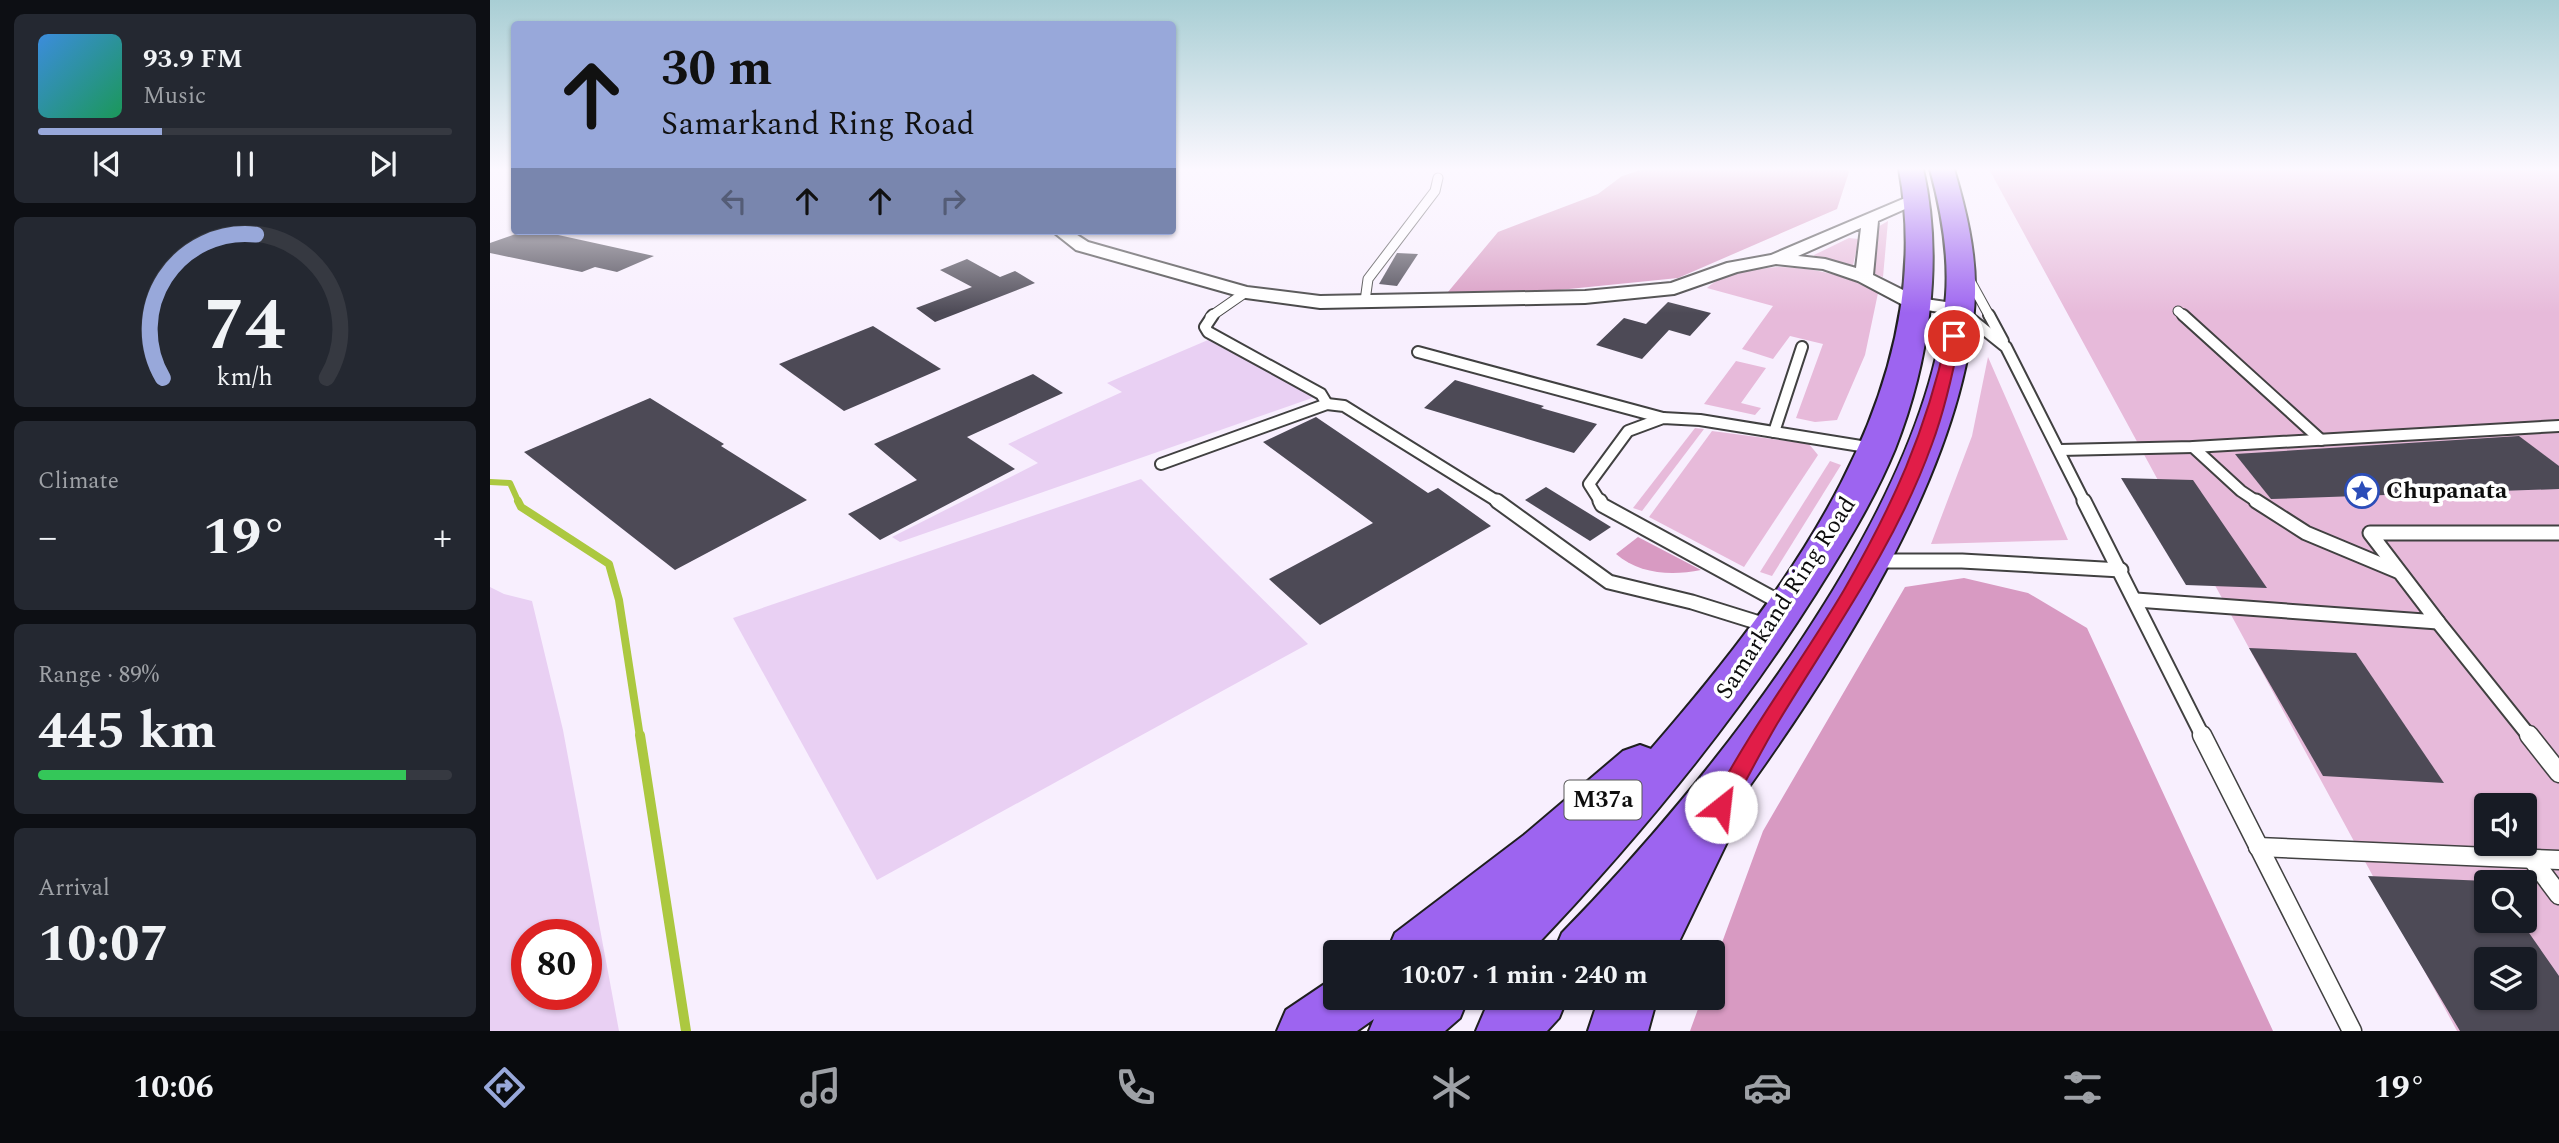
<!DOCTYPE html>
<meta charset="utf-8">
<style>
body{margin:0;font-family:Spectral,serif;background:#242831;color:#f1f3f6;height:100vh;display:flex;flex-direction:column;font-size:26px;white-space:nowrap}
*{box-sizing:border-box;margin:0}
p{font-size:23px;color:#9ea1a6}
.icon{flex:none;width:38px;height:38px;fill:none;stroke:currentColor;stroke-width:2;stroke-linecap:round;stroke-linejoin:round}
.map{position:relative;flex:1;overflow:hidden}
.sheet{display:flex;flex-direction:column;gap:14px;padding:14px;background:#0d0f14;width:490px}
.sheet>*{flex:none}
.top-card{position:absolute;left:21px;top:21px;width:665px;height:214px;border-radius:7px;box-shadow:0 2px 5px #0004;background:#98a8da;color:#111;overflow:hidden}
.tools{position:absolute;left:1984px;top:793px;display:grid;gap:14px}
.tools a{display:grid;place-items:center;width:63px;height:63px;border-radius:7px;background:#171b24;box-shadow:0 2px 5px #0004;font-size:35px}
.speed{position:absolute;left:21px;top:919px;display:flex;gap:14px;font-size:35px;font-weight:700;text-align:center}
.speed>*{display:grid;place-content:center;width:91px;height:91px;border-radius:50%;background:#171b24;box-shadow:0 2px 5px #0004;line-height:1}
.speed .limit{border:10px solid #d22;background:#fff;color:#111}
.pin{position:absolute;display:grid;place-items:center;width:60px;height:60px;color:#fff;margin:-30px;border:4px solid #fff;border-radius:50%;box-shadow:0 2px 7px #0007}
.me{position:absolute;width:77px;margin:-38px;rotate:29deg;stroke-linejoin:round;filter:drop-shadow(0 0 5px #0008)}
.turn{display:flex;align-items:center;gap:24px;height:147px;padding:0 35px;font-size:32px}
.turn .icon{width:91px;height:91px;stroke-width:2.5}
.turn b{display:block;font-size:49px;line-height:60px}
.lanes{display:flex;align-items:center;height:66px;padding:0 35px;background:#0003;justify-content:center;gap:35px;direction:ltr}
.lanes .off{opacity:.35}
.big{font-size:52px;font-weight:700;line-height:1.1}
.sheet .tile{flex:1;display:flex;flex-direction:column;justify-content:center;gap:10px;min-width:0;padding:0 24px;border-radius:10px;background:#242831}
.sheet .dial{align-items:center;gap:0}
.dial svg{height:182px;overflow:visible;fill:none;stroke:#363941;stroke-width:7;stroke-linecap:round;text-anchor:middle}
.dial text{fill:#f1f3f6;stroke:none}
.song{display:flex;align-items:center;gap:21px}
.cover{width:84px;height:84px;border-radius:10px;background:linear-gradient(135deg,hsl(210 70% 55%),hsl(150 70% 35%))}
.played{height:7px;border-radius:4px;background:linear-gradient(90deg,#98a8da 30%,#363941 30%)}
.keys{display:flex;justify-content:space-around;direction:ltr}
.heat{display:flex;justify-content:space-between;align-items:center;font-size:38px;direction:ltr}
.charge{height:10px;border-radius:5px;background:linear-gradient(90deg,#34c759 89%,#363941 0)}
.trip{position:absolute;left:833px;top:940px;width:402px;height:70px;border-radius:7px;background:#171b24;box-shadow:0 2px 5px #0004;font-weight:700;line-height:70px;text-align:center}
.tab-bar{display:flex;height:112px;justify-content:space-around;align-items:center;background:#090b0e;color:#9ea1a6}
.tab-bar .icon{width:49px;height:49px}
.tab-bar .selected{color:#98a8da}
.tab-bar b{font-size:32px;color:#f1f3f6}
main{display:flex;flex:1;min-height:0}
.map>svg:first-child{display:block}
.farmland{fill:#e9d0f3;fill-rule:evenodd}
.green{fill:#e7bada;fill-rule:evenodd}
.forest{fill:#d89ac2}
.lines{fill:none;stroke-linecap:round;stroke-linejoin:round}
.stream-far2{stroke:#acc840;stroke-width:6}
.stream-far1{stroke:#acc840;stroke-width:8}
.stream{stroke:#acc840;stroke-width:10}
.building{fill:#4d4a56;fill-rule:evenodd}
.service-far3-casing{stroke:#414141;stroke-width:11}
.service-far2-casing{stroke:#414141;stroke-width:14}
.service-far1-casing{stroke:#414141;stroke-width:17}
.service-casing{stroke:#414141;stroke-width:21}
.minor-casing{stroke:#414141;stroke-width:4}
.trunk-casing{stroke:#1f1f1f;stroke-width:4}
.service-far3{stroke:#fff;stroke-width:9}
.service-far2{stroke:#fff;stroke-width:10}
.service-far1{stroke:#fff;stroke-width:13}
.service{stroke:#fff;stroke-width:18}
.minor{fill:#fff;fill-rule:evenodd}
.trunk{fill:#9d64f0;fill-rule:evenodd}
.route{fill:#e11d48;stroke:#92132f;stroke-width:2}
.labels{text-anchor:middle;dominant-baseline:central;stroke-width:7;stroke-linejoin:round;paint-order:stroke}
.shield{fill:#fff;stroke:#565656;stroke-width:2}
.shield-label{font-size:23px;font-weight:bold;fill:#0e0e0e}
.poi-label{font-size:24px;font-weight:bold;fill:#0e0e0e;stroke:#fff;text-anchor:start}
.street-label{font-size:24px;fill:#0e0e0e;stroke:#fff}
</style>
<main>
<section class="sheet">
<div class="tile">
<div class="song"><i class="cover"></i><div><b>93.9 FM</b><p>Music</p></div></div>
<div class="played"></div>
<div class="keys"><svg class="icon" aria-label="previous" viewBox="0 0 24 24"><path d="M18 5L8 12l10 7zM5 5v14"/></svg><svg class="icon" aria-label="pause" viewBox="0 0 24 24"><path d="M8 5v14M16 5v14"/></svg><svg class="icon" aria-label="next" viewBox="0 0 24 24"><path d="M6 5l10 7-10 7zM19 5v14"/></svg></div>
</div>
<div class="tile dial"><svg viewBox="0 0 100 80">
<path d="M14 69A42 42 0 1 1 86 69"/>
<path d="M14 69A42 42 0 0 1 55 6" stroke="#98a8da"/>
<text x="50" y="56" font-size="32" font-weight="700">74</text>
<text x="50" y="72" font-size="11">km/h</text>
</svg></div>
<div class="tile"><p>Climate</p>
<div class="heat"><a>−</a><b class="big">19°</b><a>+</a></div>
</div>
<div class="tile"><p>Range · 89%</p><b class="big">445 km</b><div class="charge"></div></div>
<div class="tile"><p>Arrival</p><b class="big">10:07</b></div>
</section>
<div class="map">
<svg width="2069" height="1031" viewBox="0 0 2069 1031">
<rect width="100%" height="100%" fill="#f8effe"/>
<g class="farmland">
<path d="M718,340L825,397L410,542L402,537L548,463L518,444L632,392L617,383Z"/>
<path d="M651,479L818,644L387,880L243,618Z"/>
<path d="M0,587L14,594L42,601L73,730L129,1031H0ZM37,934H96V994H37Z"/>
</g>
<g class="green">
<path d="M1499,169H2069V1031H1967ZM1997,805H2035V844H1997ZM1997,882H2035V920H1997ZM1997,959H2035V998H1997Z"/>
<path d="M1398,221L1393,277L1381,273L1386,228Z"/>
<path d="M1359,238L1369,239L1363,265L1326,258L1324,255Z"/>
<path d="M1289,267C1326,268 1356,275 1388,293L1375,355L1347,420L1325,422L1306,418L1333,344L1300,336L1283,359L1252,349L1283,306L1217,288C1237,270 1264,269 1289,267Z"/>
<path d="M1498,357L1578,540L1441,544L1482,436Z"/>
<path d="M1246,361L1276,368L1251,403L1271,408L1265,415L1214,404Z"/>
<path d="M1205,428L1214,429L1152,511L1143,508Z"/>
<path d="M1222,431L1319,444L1328,455L1254,567L1159,517Z"/>
<path d="M1340,461L1351,465L1282,576L1270,572Z"/>
</g>
<g class="forest">
<path d="M1154,169H1357L1359,172L1347,209L1188,278L1049,292H958L1008,232L1108,194L1132,176Z"/>
<path d="M1148,537L1211,570C1181,576 1149,574 1126,554Z"/>
<path d="M1474,578L1538,593L1597,628L1783,1031H1200L1212,998H1223V967L1273,831L1415,587Z"/>
</g>
<g class="lines">
<path class="stream-far2" d="M0,482L20,483L29,503"/>
<path class="stream-far1" d="M28,501L31,507L119,564L129,600L150,737"/>
<path class="stream" d="M150,735L196,1031"/>
</g>
<g class="building">
<path d="M34,231H50L164,256L127,272L105,267L92,272L0,253V243Z"/>
<path d="M907,253L928,254L907,286L889,284Z"/>
<path d="M477,259L510,277L525,271L545,283L445,322L426,308L482,287L450,270Z"/>
<path d="M1178,302L1221,313L1200,336L1179,330L1152,359L1106,345L1134,318L1156,324Z"/>
<path d="M383,326L451,369L354,411L289,364Z"/>
<path d="M543,374L573,393L477,437L525,469L390,540L358,514L427,480L384,444Z"/>
<path d="M965,380L1054,406L1051,408L1107,424L1084,453L934,408Z"/>
<path d="M160,398L234,444L231,446L317,500L185,570L34,452Z"/>
<path d="M826,417L938,493L948,488L1001,526L830,625L779,579L883,523L773,442Z"/>
<path d="M2029,436L2069,466V489L1781,499L1745,454Z"/>
<path d="M1631,478L1703,480L1777,588L1696,585Z"/>
<path d="M1056,487L1121,527L1100,541L1035,500Z"/>
<path d="M1759,648L1866,653L1954,783L1833,776Z"/>
<path d="M1878,876L1997,881V920H2030L2069,976V1031H1970ZM1997,959H2035V998H1997Z"/>
</g>
<g class="lines">
<g class="service-far3-casing">
<g id="service-far3">
<path d="M1478,277L1500,317"/>
<path d="M875,301L878,279L945,191L948,178"/>
<path d="M1469,310L1478,317"/>
<path d="M1688,311L1695,317"/>
<path d="M720,317L756,292"/>
</g>
</g>
<g class="service-far2-casing">
<g id="service-far2">
<path d="M723,315L715,327L718,332L831,394L837,404"/>
<path d="M1476,315L1516,347L1595,503"/>
<path d="M1499,315L1513,341"/>
<path d="M1693,315L1831,440"/>
<path d="M928,352L1173,418"/>
<path d="M1284,432L1312,347"/>
<path d="M1703,447L1751,491L1769,503"/>
<path d="M1570,450L1703,447L2069,426"/>
<path d="M671,464L837,404L854,406L1010,503"/>
<path d="M1111,503L1099,484L1138,431L1173,418L1210,420L1383,448"/>
</g>
</g>
<g class="service-far1-casing">
<g id="service-far1">
<path d="M1007,501L1119,582L1202,602L1279,626"/>
<path d="M1110,501L1112,505L1295,605"/>
<path d="M1594,501L1713,737"/>
<path d="M1766,501L1816,533L1907,571"/>
<path d="M1383,561H1472L1631,570"/>
<path d="M1646,600L1948,622L1880,533H2069"/>
<path d="M1948,622L2040,737"/>
</g>
</g>
<g class="service-casing">
<g id="service">
<path d="M1712,735L1862,1031"/>
<path d="M2039,735L2069,773"/>
<path d="M1768,847L2069,860"/>
<path d="M2042,859L2069,895"/>
</g>
</g>
<g class="minor-casing">
<path id="minor" d="M1427,193L1435,198L1433,201L1388,221L1383,275L1429,298L1476,305L1478,309L1476,313L1469,315L1417,307L1368,281L1333,269L1286,264L1247,272L1184,294L1095,303L830,308L756,298L586,250L562,231H581L598,242L757,287L830,296L1095,291L1181,283L1237,263L1281,255ZM1371,228L1366,268L1335,259L1308,256Z"/>
</g>
<g class="trunk-casing">
<g id="trunk">
<path d="M1409,169H1433C1454,260 1439,363 1405,449C1384,500 1355,547 1326,593C1244,723 1146,841 1040,952H974L977,945L968,952H897L905,933L1034,835L1133,751L1150,745L1161,749C1296,593 1450,390 1409,169Z"/>
<path d="M1440,169H1464C1476,210 1486,251 1485,294C1479,469 1334,685 1232,824L1239,838L1184,952H1064L1072,933C1219,783 1439,509 1456,295C1459,252 1451,210 1440,169Z"/>
<path d="M845,977V998H893L889,1009L903,998H978L970,1018L955,1031H879L884,1019L867,1031H787L796,1010Z"/>
<path d="M1007,998H1077L1069,1018L1057,1031H986L995,1010Z"/>
<path d="M1109,998H1167L1158,1031H1098Z"/>
</g>
</g>
<use href="#service-far3" class="service-far3"/>
<use href="#service-far2" class="service-far2"/>
<use href="#service-far1" class="service-far1"/>
<use href="#service" class="service"/>
<use href="#minor" class="minor"/>
<use href="#trunk" class="trunk"/>
</g>
<linearGradient id="sky" x2="0" y2="1"><stop stop-color="#a8ced4"/><stop offset="0.54" stop-color="#fcf8ff"/><stop offset="1" stop-color="#fcf8ff" stop-opacity="0"/></linearGradient>
<rect width="2069" height="313" fill="url(#sky)"/>
<path class="route" d="M1464,332L1470,336C1463,373 1455,409 1442,444C1406,545 1342,633 1287,724C1270,753 1255,783 1238,813L1231,815L1224,813L1220,807C1259,730 1311,663 1354,590C1403,505 1436,432 1457,336Z"/>
<defs>
<g id="sight-ring" transform="scale(1.75)"><circle r="9.5" fill="#fff" stroke="#2b4db8" stroke-width="1.5"/><path d="M0-6L1.8-2.2L6-1.7L2.9 1.2L3.7 5.4L0 3.3L-3.7 5.4L-2.9 1.2L-6-1.7L-1.8-2.2Z" fill="#2b4db8"/></g>
</defs>
<g fill-rule="evenodd">
<use href="#sight-ring" x="1872" y="491"/>
</g>
<g class="labels">
<rect class="shield" x="1074.5" y="780.5" width="77" height="39" rx="5"/>
<g class="shield-label">
<text x="1113" y="800">M37a</text>
</g>
<g class="poi-label">
<text x="1896" y="491">Chupanata</text>
</g>
<g class="street-label">
<text transform="translate(1296 598) rotate(-57)">Samarkand Ring Road</text>
</g>
</g>
</svg>
<div class="tools">
<a><svg class="icon" aria-label="sound" viewBox="0 0 24 24"><path d="M4 9h4l5-4v14l-5-4H4zM17 9q2 3 0 6"/></svg></a>
<a><svg class="icon" aria-label="search" viewBox="0 0 24 24"><circle cx="10" cy="10" r="6"/><path d="M15 15l6 6"/></svg></a>
<a><svg class="icon" aria-label="layers" viewBox="0 0 24 24"><path d="M12 4l9 5-9 5-9-5zM3 14l9 5 9-5"/></svg></a>
</div>
<div class="speed"><div class="limit">80</div></div>
<div class="pin" style="left:1464px;top:336px;background:#d93025"><svg class="icon" aria-label="arrive" viewBox="0 0 24 24"><path d="M6 21V4h12l-3 4 3 4H6"/></svg></div>
<svg class="me" style="left:1231px;top:807px" viewBox="-20 -20 40 40"><circle r="19" fill="#fff"/><path d="M0-13L10 11 0 6-10 11z" fill="#e11d48"/></svg>
<div class="trip">10:07 · 1 min · 240 m</div>
<div class="top-card">
<div class="turn"><svg class="icon" aria-label="ahead" viewBox="0 0 24 24"><path d="M12 20V5M6 11l6-6 6 6"/></svg><div><b>30 m</b>Samarkand Ring Road</div></div>
<div class="lanes"><svg class="icon off" aria-label="left" viewBox="0 0 24 24"><path d="M17 20v-9H6M10 6l-5 5 5 5"/></svg><svg class="icon" aria-label="ahead" viewBox="0 0 24 24"><path d="M12 20V5M6 11l6-6 6 6"/></svg><svg class="icon" aria-label="ahead" viewBox="0 0 24 24"><path d="M12 20V5M6 11l6-6 6 6"/></svg><svg class="icon off" aria-label="right" viewBox="0 0 24 24"><path d="M7 20v-9h11M14 6l5 5-5 5"/></svg></div>
</div>
</div>
</main>
<nav class="tab-bar">
<b>10:06</b>
<svg class="icon selected" aria-label="directions" viewBox="0 0 24 24"><path d="M12 3l9 9-9 9-9-9zM9 14v-3h6M13 9l2 2-2 2"/></svg>
<svg class="icon" aria-label="music" viewBox="0 0 24 24"><path d="M9 18V5l10-2v13"/><circle cx="6" cy="18" r="3"/><circle cx="16" cy="16" r="3"/></svg>
<svg class="icon" aria-label="phone" viewBox="0 0 24 24"><path d="M5 4h4l2 5-3 2q2 4 5 5l2-3 5 2v4C11 20 4 13 5 4z"/></svg>
<svg class="icon" aria-label="climate" viewBox="0 0 24 24"><path d="M12 3v18M4 7l16 10M4 17L20 7"/></svg>
<svg class="icon" aria-label="car" viewBox="0 0 24 24"><path d="M5 17H2v-5l4-1 3-4h7l3 4 3 1v5h-3M9 17h6M6 11h13"/><circle cx="7" cy="17" r="2"/><circle cx="17" cy="17" r="2"/></svg>
<svg class="icon" aria-label="filters" viewBox="0 0 24 24"><path d="M4 7h16M4 17h16"/><circle cx="9" cy="7" r="2"/><circle cx="15" cy="17" r="2"/></svg>
<b>19°</b>
</nav>
